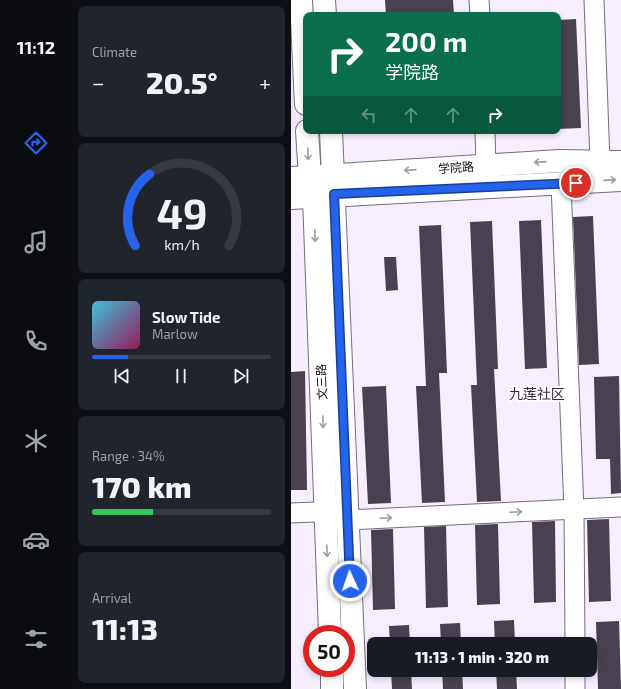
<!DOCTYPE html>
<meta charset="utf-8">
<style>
body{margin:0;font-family:"Exo 2","Noto Sans SC",sans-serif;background:#20242c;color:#f1f3f6;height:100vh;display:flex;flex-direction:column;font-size:15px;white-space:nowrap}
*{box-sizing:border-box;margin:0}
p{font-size:13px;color:#9ea1a6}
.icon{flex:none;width:22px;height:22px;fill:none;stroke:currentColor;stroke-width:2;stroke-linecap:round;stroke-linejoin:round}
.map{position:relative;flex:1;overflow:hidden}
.panel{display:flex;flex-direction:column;gap:6px;padding:6px;background:#0d0f14;width:219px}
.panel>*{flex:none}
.guide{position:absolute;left:12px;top:12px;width:258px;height:122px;border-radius:8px;box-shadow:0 2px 6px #0003;background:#0b6e4f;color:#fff;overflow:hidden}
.speed{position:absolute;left:12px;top:625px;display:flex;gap:8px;font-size:20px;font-weight:700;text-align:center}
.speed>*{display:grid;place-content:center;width:52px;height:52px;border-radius:50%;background:#171b24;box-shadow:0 2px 6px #0003;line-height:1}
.speed .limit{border:6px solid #d22;background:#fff;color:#111}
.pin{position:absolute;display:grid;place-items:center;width:34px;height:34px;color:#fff;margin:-17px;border:2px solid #fff;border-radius:50%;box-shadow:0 1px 4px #0007}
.me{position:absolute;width:44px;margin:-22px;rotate:357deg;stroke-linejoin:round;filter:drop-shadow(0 0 3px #0008)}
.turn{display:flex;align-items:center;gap:14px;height:84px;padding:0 16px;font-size:18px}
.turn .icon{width:52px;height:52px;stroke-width:2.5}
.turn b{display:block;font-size:28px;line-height:34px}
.lanes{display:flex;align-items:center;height:38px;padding:0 16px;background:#0003;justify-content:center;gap:20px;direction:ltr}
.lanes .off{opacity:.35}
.big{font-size:30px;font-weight:800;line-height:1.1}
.panel .tile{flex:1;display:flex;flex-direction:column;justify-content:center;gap:6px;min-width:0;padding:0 14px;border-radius:8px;background:#20242c}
.panel .dial{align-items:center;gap:0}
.dial svg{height:104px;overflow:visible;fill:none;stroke:#363941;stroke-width:7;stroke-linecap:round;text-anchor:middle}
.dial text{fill:#f1f3f6;stroke:none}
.song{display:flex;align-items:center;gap:12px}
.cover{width:48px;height:48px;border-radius:6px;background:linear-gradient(135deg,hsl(190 70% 55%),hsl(330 70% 35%))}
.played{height:4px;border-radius:2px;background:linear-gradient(90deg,#2563eb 20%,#363941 20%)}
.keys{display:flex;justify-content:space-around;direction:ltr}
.heat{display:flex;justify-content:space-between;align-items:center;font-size:22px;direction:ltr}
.charge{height:6px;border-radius:3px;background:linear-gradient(90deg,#34c759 34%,#363941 0)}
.trip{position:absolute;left:76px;top:637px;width:230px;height:40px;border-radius:8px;background:#171b24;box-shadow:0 2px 6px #0003;font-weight:800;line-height:40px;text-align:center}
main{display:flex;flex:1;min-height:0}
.menu{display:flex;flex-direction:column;width:72px;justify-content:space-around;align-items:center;background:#090b0e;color:#9ea1a6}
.menu .icon{width:28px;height:28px}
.menu .selected{color:#2563eb}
.menu b{font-size:18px;color:#f1f3f6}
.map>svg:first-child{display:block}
.built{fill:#f0e2fc}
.building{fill:#494150}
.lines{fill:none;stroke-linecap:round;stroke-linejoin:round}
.minor-casing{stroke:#756c7d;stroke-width:21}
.major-casing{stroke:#756c7d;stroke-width:24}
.minor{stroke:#fff;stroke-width:19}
.major{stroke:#fff;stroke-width:22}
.oneway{stroke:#9f9ea0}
.route-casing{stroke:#184099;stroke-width:10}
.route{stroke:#2563eb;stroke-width:7}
.labels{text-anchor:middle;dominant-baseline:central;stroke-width:4;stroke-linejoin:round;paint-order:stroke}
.street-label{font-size:12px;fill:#100c12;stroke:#fff}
.quarter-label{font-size:14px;fill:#342c3a;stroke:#fff}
</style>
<main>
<nav class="menu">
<b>11:12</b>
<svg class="icon selected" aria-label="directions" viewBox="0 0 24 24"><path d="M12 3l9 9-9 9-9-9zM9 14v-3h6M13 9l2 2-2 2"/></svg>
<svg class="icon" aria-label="music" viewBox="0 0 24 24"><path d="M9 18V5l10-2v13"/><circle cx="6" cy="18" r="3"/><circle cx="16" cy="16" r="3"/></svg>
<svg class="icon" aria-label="phone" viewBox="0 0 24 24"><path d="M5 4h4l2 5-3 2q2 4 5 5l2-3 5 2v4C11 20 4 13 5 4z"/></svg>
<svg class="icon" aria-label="climate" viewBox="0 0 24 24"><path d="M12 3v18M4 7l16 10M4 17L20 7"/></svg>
<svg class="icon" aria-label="car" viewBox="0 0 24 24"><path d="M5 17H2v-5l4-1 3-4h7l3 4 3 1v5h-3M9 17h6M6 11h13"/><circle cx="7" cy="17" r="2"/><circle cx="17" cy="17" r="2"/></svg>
<svg class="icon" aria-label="filters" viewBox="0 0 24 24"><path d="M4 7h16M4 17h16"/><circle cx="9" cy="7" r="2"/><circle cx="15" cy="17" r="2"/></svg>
</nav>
<section class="panel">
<div class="tile"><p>Climate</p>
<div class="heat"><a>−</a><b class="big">20.5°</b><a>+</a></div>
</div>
<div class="tile dial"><svg viewBox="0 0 100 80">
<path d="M14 69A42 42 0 1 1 86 69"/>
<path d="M14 69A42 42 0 0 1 25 14" stroke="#2563eb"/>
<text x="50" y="56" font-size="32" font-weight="700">49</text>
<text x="50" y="72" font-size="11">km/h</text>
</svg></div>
<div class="tile">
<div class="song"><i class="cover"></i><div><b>Slow Tide</b><p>Marlow</p></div></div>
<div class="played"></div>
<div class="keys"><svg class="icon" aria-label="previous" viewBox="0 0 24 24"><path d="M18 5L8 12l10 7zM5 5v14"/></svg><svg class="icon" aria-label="pause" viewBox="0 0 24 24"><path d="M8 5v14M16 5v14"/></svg><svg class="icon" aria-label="next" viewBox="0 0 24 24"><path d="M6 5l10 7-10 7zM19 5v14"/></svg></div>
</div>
<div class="tile"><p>Range · 34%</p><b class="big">170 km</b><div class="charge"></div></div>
<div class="tile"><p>Arrival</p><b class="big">11:13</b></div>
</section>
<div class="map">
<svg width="330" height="689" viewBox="0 0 330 689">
<rect width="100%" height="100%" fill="#f7efff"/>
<path class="built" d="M0,47L5,123L0,139Z"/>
<g class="building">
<path d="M94,0H162L163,15H95Z"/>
<path d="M285,19L290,128L267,129V20Z"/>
<path d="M302,216L308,364L288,365L282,217Z"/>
<path d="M250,220L256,368L234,369L228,221Z"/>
<path d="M201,221L207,369H203L210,501L186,502L180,385H186L179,222Z"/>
<path d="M150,225L156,373H148L154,502L131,503L125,386H135L128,226Z"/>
<path d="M93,257H105L107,290L95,291Z"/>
<path d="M14,371L16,490H0V372Z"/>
<path d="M328,376L330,493L320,494L319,459H305L303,377Z"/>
<path d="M95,386L100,503L77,504L71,387Z"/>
<path d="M318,519L320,601L298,602L296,520Z"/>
<path d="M264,521L265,602L243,603L241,522Z"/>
<path d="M207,524L209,604L186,605L184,525Z"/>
<path d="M155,526L157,607L135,608L133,527Z"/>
<path d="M102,529L104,609L82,610L80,530Z"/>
<path d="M223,620L224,644H204L203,621Z"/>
<path d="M328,621L330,689H307L305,622Z"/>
<path d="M169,623L170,644H150L149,624Z"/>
<path d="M118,625L119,644H99L98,626Z"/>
<path d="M100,670H120L121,689H101Z"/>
<path d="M151,670H171L172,689H152Z"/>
<path d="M205,670H225L226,689H206Z"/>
</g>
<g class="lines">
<g class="minor-casing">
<g id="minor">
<path d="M188,0L189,15"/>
<path d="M303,0L309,162"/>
<path d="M194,131L195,165"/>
<path d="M270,184L283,510L284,644"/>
<path d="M0,513L48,511"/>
<path d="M56,520L330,507"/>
<path d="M284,670V689"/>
</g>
</g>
<g class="major-casing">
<g id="major">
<path d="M10,0L15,104"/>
<path d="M33,0L34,15"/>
<path d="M16,131L19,177L23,197L39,634"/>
<path d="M40,131L64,689"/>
<path d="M0,178L268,161L330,162"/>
<path d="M0,198L330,180"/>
<path d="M41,668V689"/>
</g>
</g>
<use href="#minor" class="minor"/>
<use href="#major" class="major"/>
</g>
<defs><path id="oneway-shaft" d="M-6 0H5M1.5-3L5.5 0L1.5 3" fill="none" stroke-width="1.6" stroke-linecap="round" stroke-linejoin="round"/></defs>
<g class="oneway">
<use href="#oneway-shaft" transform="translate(17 154) rotate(87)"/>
<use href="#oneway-shaft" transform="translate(249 162) rotate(176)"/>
<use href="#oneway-shaft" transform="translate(119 170) rotate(176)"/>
<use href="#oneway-shaft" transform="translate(319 180) rotate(-4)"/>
<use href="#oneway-shaft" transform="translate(24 236) rotate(88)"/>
<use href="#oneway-shaft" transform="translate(32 422) rotate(88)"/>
<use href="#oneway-shaft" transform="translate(225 512) rotate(-3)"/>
<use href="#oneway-shaft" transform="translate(95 518) rotate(-3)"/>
<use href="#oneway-shaft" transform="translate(36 551) rotate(88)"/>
</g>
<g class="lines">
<g class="route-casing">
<path id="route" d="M59,581L43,194L285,183"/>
</g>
<use href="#route" class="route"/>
</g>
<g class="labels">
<g class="street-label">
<text transform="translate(165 167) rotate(-4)">学院路</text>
<text transform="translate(30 382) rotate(-92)">文三路</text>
</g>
<g class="quarter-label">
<text x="246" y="393">九莲社区</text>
</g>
</g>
</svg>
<div class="speed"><div class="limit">50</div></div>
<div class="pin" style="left:285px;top:183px;background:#d93025"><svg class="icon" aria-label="arrive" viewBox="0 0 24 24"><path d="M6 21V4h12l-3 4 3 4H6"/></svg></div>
<svg class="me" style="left:59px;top:581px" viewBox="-20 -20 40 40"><circle r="17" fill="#2563eb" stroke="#fff" stroke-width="3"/><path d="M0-11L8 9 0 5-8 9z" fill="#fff"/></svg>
<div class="trip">11:13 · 1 min · 320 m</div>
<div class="guide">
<div class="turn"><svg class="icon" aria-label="right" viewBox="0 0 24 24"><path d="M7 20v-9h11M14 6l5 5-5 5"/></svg><div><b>200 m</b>学院路</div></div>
<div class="lanes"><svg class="icon off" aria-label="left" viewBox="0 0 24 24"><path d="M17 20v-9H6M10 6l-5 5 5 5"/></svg><svg class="icon off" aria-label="ahead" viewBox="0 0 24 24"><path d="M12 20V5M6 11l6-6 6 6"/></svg><svg class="icon off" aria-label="ahead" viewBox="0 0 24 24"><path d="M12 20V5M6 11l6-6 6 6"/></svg><svg class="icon" aria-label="right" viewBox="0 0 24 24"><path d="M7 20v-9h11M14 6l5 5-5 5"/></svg></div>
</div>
</div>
</main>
